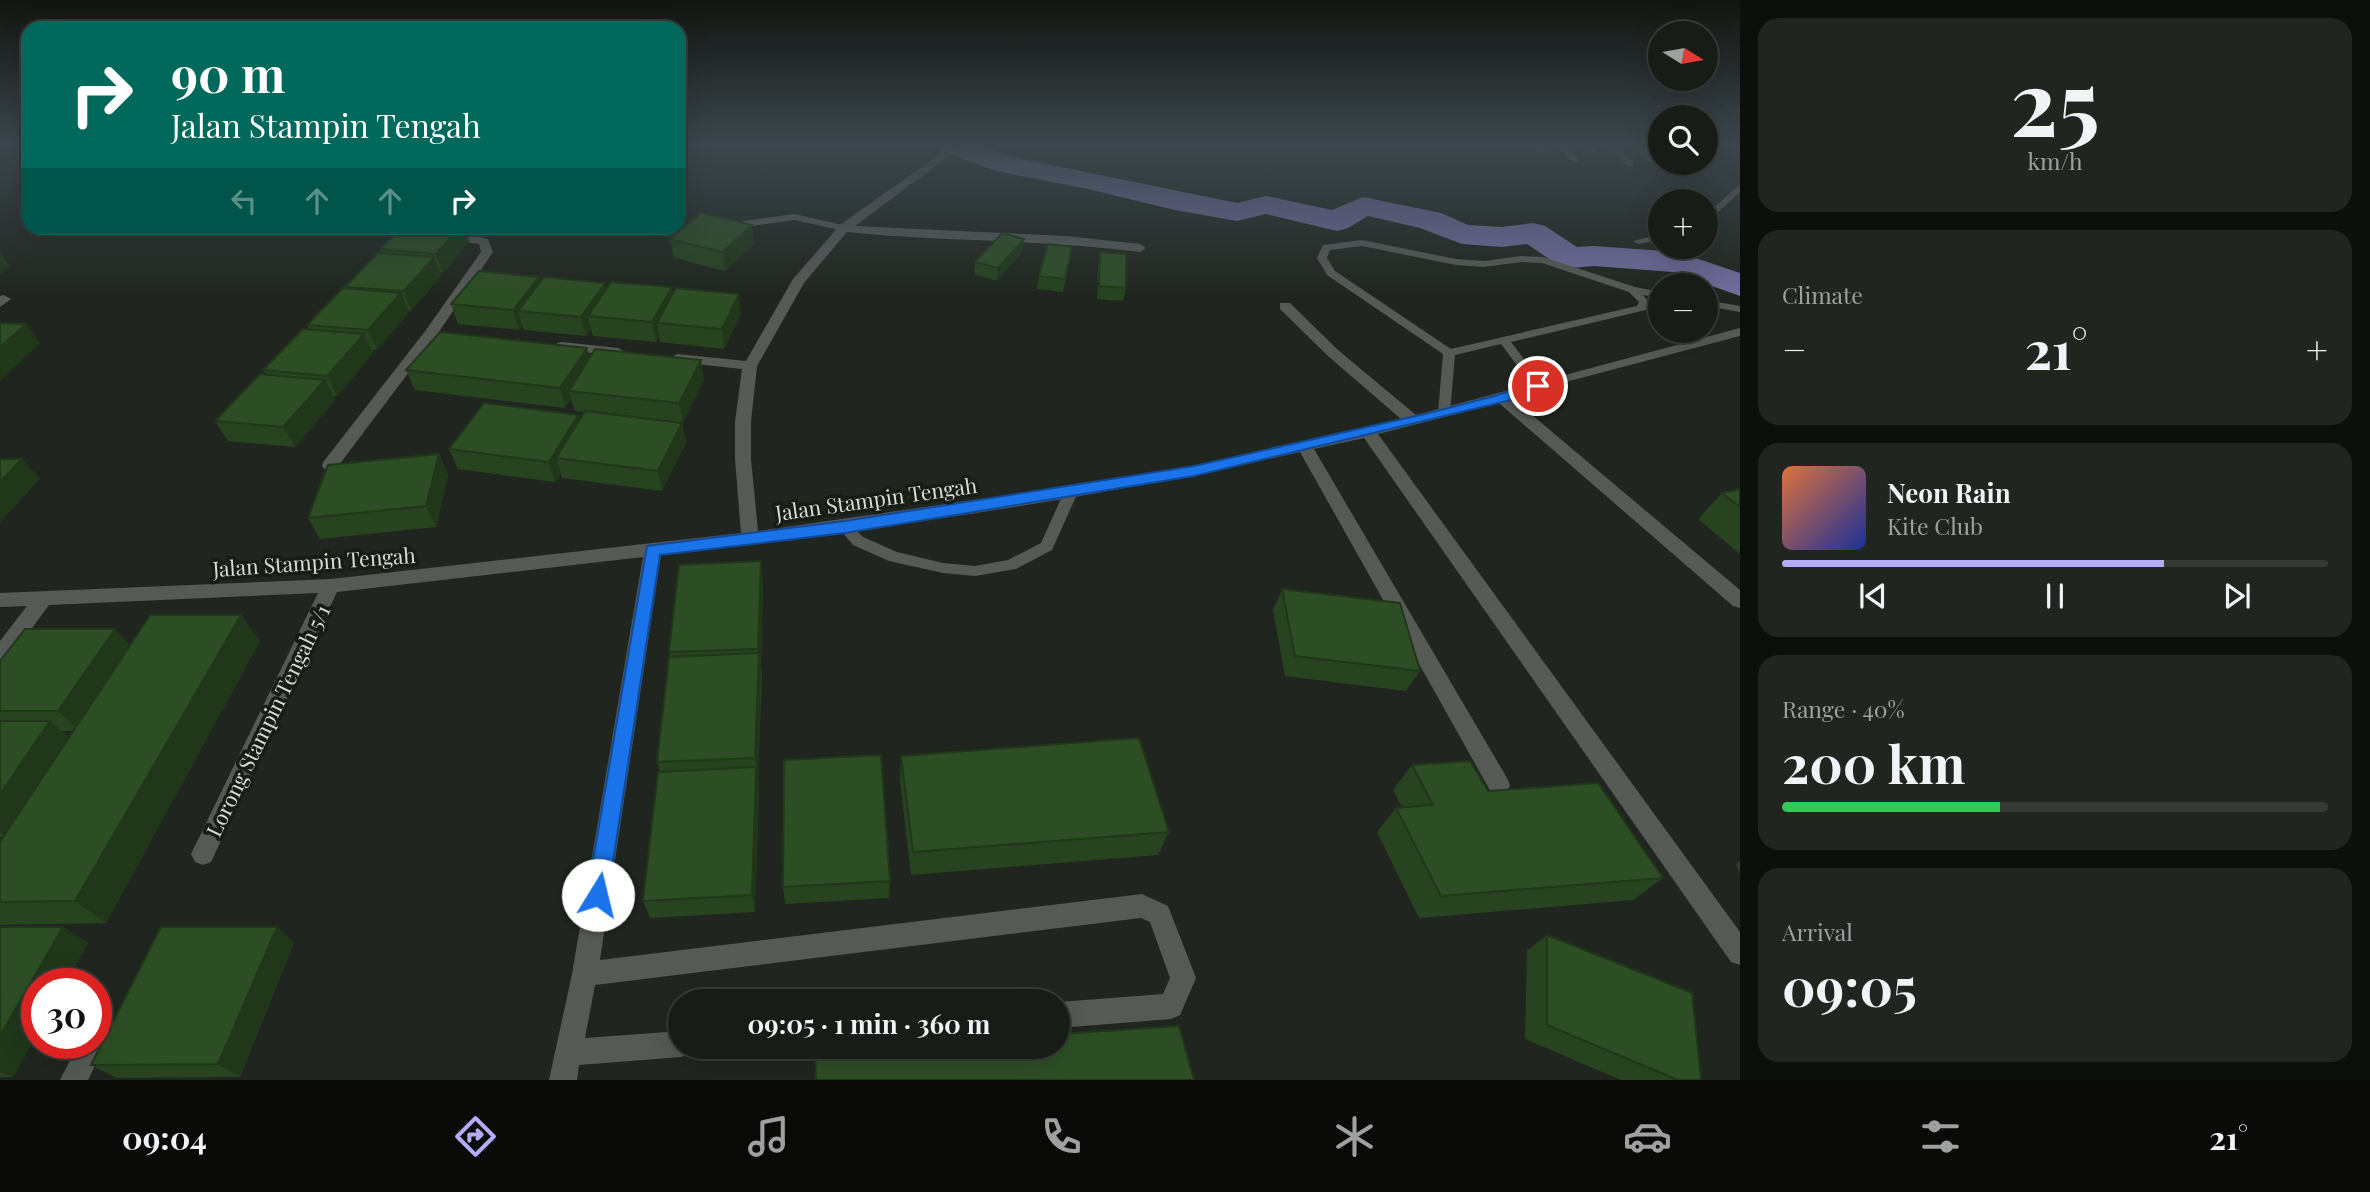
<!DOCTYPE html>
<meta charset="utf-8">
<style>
body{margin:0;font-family:"Playfair Display",serif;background:#212520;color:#f1f3f6;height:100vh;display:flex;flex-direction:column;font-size:26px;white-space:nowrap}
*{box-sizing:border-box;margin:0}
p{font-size:23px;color:#9fa1a1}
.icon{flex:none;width:38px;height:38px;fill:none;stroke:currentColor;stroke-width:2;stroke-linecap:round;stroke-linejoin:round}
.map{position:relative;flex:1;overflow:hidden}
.drawer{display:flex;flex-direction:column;gap:18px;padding:18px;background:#0d0f0d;width:630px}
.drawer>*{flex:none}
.hud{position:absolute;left:21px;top:21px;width:665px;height:214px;border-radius:21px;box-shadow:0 7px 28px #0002,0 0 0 2px #363a36;background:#00695c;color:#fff;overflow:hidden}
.needle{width:46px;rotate:101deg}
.tools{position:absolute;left:1648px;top:21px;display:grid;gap:14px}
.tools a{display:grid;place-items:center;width:70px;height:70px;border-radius:50%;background:#181c17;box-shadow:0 7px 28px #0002,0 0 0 2px #363a36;font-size:35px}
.speed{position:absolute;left:21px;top:968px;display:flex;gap:14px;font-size:35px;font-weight:700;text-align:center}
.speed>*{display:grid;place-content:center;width:91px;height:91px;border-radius:50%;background:#181c17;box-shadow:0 7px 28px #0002,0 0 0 2px #363a36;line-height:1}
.speed .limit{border:10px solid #d22;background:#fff;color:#111}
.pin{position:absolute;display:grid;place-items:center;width:60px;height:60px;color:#fff;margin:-30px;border:4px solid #fff;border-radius:50%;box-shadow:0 2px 7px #0007}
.me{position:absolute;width:77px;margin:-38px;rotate:9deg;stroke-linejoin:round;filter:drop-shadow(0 0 5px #0008)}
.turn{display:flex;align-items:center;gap:24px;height:147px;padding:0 35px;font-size:32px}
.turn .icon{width:91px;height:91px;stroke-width:2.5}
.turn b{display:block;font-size:49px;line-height:60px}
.lanes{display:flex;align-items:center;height:66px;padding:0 35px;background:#0003;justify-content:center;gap:35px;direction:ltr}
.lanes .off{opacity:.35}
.big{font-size:52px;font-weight:700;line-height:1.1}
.drawer .widget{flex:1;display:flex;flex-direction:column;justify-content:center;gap:10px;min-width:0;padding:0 24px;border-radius:21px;background:#212520}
.drawer .dial{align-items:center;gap:0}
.dial b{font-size:91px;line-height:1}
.song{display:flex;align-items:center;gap:21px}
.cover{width:84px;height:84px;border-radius:10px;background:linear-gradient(135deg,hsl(20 70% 55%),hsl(230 70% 35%))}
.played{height:7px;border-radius:4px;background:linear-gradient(90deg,#b4acf9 70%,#363a36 70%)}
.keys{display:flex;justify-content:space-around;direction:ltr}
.heat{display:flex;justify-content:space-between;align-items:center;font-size:38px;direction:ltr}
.charge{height:10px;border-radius:5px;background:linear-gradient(90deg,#34c759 40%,#363a36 0)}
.trip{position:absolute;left:668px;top:989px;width:402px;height:70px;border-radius:35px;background:#181c17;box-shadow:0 7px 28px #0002,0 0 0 2px #363a36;font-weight:700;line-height:70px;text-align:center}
.menu{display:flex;height:112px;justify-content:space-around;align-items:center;background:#0a0b09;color:#9fa1a1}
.menu .icon{width:49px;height:49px}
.menu .current{color:#b4acf9}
.menu b{font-size:32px;color:#f1f3f6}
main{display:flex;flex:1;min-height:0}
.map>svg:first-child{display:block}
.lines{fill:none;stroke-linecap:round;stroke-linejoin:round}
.river{fill:#716c9e;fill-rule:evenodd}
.lane{fill:#565956;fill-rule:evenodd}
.street{fill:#565956;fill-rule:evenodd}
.wall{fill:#274320;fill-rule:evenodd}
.shaded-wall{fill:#20371a}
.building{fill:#2d4e25;stroke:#20371a;stroke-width:2}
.route{fill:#1a73e8;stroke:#114b97;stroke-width:2}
.labels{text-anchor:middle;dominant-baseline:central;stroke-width:7;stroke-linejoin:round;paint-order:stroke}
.street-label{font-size:21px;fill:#d9ddd8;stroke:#171c15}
</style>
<main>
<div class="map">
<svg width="1740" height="1080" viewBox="0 0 1740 1080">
<rect width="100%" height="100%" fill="#20261f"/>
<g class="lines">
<path class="river" d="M934,144H974L1012,157L1237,203L1266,196L1332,210L1363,197L1441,213L1468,225L1502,227L1533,223L1545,226L1577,247L1594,246L1678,252L1740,273V296L1673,272L1594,266L1570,268L1558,265L1527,244L1502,247L1462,244L1420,228L1368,216L1348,228L1337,231L1266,214L1237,221L1175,210L1088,189L996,171L938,150Z"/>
<g class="lane">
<path d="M1532,144H1540L1547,151L1540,153Z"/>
<path d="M1557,144H1565L1578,158V162H1572Z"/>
<path d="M1583,144H1591L1597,152L1590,154Z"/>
<path d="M1609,144H1617L1633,162V166H1627Z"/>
<path d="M1631,144H1639L1655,159V163H1649Z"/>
<path d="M1706,161L1710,164L1703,166L1701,163H1706Z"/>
<path d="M1675,163H1683V164L1679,167Z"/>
<path d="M1740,184V192L1706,223V215Z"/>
<path d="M794,214L847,226L849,228L844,231L794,220L744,227L739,224L744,221Z"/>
<path d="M1661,234V240L1638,244L1633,241Z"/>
<path d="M1362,240L1456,259L1484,261L1521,256L1543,257L1635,287L1661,292V298L1643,295L1649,302L1646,310L1511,342L1544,385L1542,388H1534L1501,344L1455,355L1450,413L1444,417L1438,413L1443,354L1327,275L1317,258L1323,245ZM1362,246L1456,265L1484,267L1521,262L1542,263L1629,292L1639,302L1637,306L1451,349L1335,271L1327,258L1330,250Z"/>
<path d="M1706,300L1740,306V312L1706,306Z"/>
<path d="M1071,487L1078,492L1052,550L1016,569L975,576L943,573L889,561L853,545L838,527L845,522L850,524L863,537L897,552L943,563L975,566L1008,560L1041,543L1064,492Z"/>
</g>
<g class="street">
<path d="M954,144H965L855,226L1066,236L1140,244L1146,248L1140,252C1043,239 945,242 847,232L804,283L757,366L751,422V459L758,531L1071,486L1194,466L1401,419L1328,356L1280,309V303H1290L1338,350L1416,415L1740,328V336L1543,388L1513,399L1740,590V608L1733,606L1499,403L1378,434L1740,932V965L1731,962L1364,438L1314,449L1507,778L1510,785L1507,792L1499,795L1491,792L1300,452C1090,500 875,530 661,555L600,960L1142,894L1168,906L1196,978L1180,1015L1171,1019L1059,1028V1002L1163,994L1170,978L1150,922L1141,918L595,985L585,1038L681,1031V1046H693L690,1053L681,1057L579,1065L577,1080H549L572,974L643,557L337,592L211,862L203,865L195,862L191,854L318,593L49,605L7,662L0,664V641L27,606L0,607V593L331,579L741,533L735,459V422L742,369L677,362L670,358L677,354L746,361L793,279L840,225Z"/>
<path d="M363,228C402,224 450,230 488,239L493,252L436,336L336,469H324L322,465L324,461L426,330L481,252L479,244L472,243L369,232Z"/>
<path d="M4,295L11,299L0,307V296Z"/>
<path d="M562,342L618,348L625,352L618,356L557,349V343Z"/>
<path d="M96,1031L102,1034L106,1043L88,1080H60L79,1043H96Z"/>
</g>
</g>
<g class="wall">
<path d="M670,239L754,244L725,271L674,258Z"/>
<path d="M1024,239L1022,252L997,281L974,274L975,262Z"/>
<path d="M469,241L443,273L439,272L441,276L411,311L408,310L409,312L377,350H372L373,353L337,396H333L335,400L295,447L228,441L215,421L265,374L263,370L309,329L307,325L346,288L345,287L382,253L380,249Z"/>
<path d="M1072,247L1063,292L1037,289L1039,276Z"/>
<path d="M1100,252L1126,288L1123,301L1097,299L1098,265Z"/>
<path d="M539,277L540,281L606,289L673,293L741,313L724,349L660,342L659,336L656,342L593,336L591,329L586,336L524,330L522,326L519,330L458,324L451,304Z"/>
<path d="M589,359L704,380L682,423L686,443L662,491L562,478L561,473L555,482L458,469L449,449L580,420L585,412L575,411L571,399L565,408L415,390L406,370Z"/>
<path d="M439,454L448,475L436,527L320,539L308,518Z"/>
<path d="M1740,489V554L1698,519L1722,493Z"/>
<path d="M763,582L761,666L762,673L758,777L759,786L755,912L650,918L643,901L660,772L657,762L670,657L669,652Z"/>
<path d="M1282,589L1420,671L1406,691L1285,676L1273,610Z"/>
<path d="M241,615L260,641L106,923L0,925V842L3,837H0V661L115,629L130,645ZM61,731H74L69,738Z"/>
<path d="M901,756L1169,832L1158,855L911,875L900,780Z"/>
<path d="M1412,765L1488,791L1663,878L1633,900L1419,918L1377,832L1396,808L1402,807L1393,790Z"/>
<path d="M1740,861V875L1736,864Z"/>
<path d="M890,881L889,898L785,904L783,887Z"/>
<path d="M0,927H63L88,943L13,1077H0Z"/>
<path d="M277,927L294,943L240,1077L117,1078L91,1065Z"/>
<path d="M1547,935L1701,1080H1621L1525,1039L1527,951Z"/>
</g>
<g class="shaded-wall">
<path d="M752,225L754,244L725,271L723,252Z"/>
<path d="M459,228H465L469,241L443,273L436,254Z"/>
<path d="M1024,239L1022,252L997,281L998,268Z"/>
<path d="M0,252L10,266L0,274Z"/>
<path d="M434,257L441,276L411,311L404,291Z"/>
<path d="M539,277L544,296L518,311L522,326L519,330L513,310Z"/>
<path d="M605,283L609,302L588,316L591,329L586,336L581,317Z"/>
<path d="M672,287L676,307L657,323L659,336L656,342L652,322Z"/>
<path d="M401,293L409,312L377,350L368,330Z"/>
<path d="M739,294L741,313L724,349L722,329Z"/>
<path d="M26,324L40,343L0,381V347Z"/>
<path d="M364,334L373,353L337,396L327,376Z"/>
<path d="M587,348L592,368L569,391L571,399L565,408L560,388Z"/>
<path d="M701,360L704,380L683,423L679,403Z"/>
<path d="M325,380L335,400L295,447L283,427Z"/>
<path d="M578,415L584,435L556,458L561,473L555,482L549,462Z"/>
<path d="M682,423L686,443L662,491L658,471Z"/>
<path d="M439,454L448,475L436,527L426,506Z"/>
<path d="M22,459L40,479L0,522V482Z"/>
<path d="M761,561L763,582L758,777L755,758Z"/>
<path d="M241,615L260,641L106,923L75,901Z"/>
<path d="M115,629L133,649L78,730L58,711Z"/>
<path d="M50,721L72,740L7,837L0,832V794Z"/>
<path d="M756,767L759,786L755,912L752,895Z"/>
<path d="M63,927L88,943L65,984H37V1035L13,1077L0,1072V1036Z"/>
<path d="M277,927L294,943L240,1077L218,1064Z"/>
</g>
<g class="building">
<path d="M701,213L752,225L723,252L670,239Z"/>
<path d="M402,228H459L436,254L380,249Z"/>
<path d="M1002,233L1024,239L998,268L975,262Z"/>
<path d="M1048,244L1072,247L1065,279L1039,276Z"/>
<path d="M1100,252L1126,254V288L1099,286Z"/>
<path d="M378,253L434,257L404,291L345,287Z"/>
<path d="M479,271L539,277L513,310L451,304Z"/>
<path d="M544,277L605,283L581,317L518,311Z"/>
<path d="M611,282L672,287L652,322L588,316Z"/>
<path d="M343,288L401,293L368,330L307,325Z"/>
<path d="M676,288L739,294L722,329L657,323Z"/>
<path d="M0,323L26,324L0,347Z"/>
<path d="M303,329L364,334L327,376L263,370Z"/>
<path d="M440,332L587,348L560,388L406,370Z"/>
<path d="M595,349L701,360L679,403L569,391Z"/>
<path d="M260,374L325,380L283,427L215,421Z"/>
<path d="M484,403L578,415L549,462L449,449Z"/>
<path d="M585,411L682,423L658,471L556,458Z"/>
<path d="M439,454L426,506L308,518L328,465Z"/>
<path d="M0,459H22L0,482Z"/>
<path d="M1740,489V507L1722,493Z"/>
<path d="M761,561L758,649L669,652L679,565Z"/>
<path d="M1282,589L1400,603L1420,671L1295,656Z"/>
<path d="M150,615H241L75,901L0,902V842Z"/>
<path d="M25,629H115L58,711H0V661Z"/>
<path d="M759,653L755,758L657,762L669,657Z"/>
<path d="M0,721H50L0,794Z"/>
<path d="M1139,738L1169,832L913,852L901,756Z"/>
<path d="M881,755L890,881L783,887L784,760Z"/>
<path d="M1470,761L1488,791L1598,783L1663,878L1441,896L1396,808L1433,805L1412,765Z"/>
<path d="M756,767L752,895L643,901L658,772Z"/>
<path d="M0,927H63L0,1036Z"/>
<path d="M161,927H277L218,1064L91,1065Z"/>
<path d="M1547,935L1692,993L1701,1080H1678L1547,1025Z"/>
<path d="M1179,1026L1194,1080H816L815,1052L887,1046H1059V1034Z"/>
</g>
<linearGradient id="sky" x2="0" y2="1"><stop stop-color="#121511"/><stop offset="0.49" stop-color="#3c474d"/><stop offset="1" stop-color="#3c474d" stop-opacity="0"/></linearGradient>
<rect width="1740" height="295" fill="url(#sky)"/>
<path class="route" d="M1538,381L1545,386L1543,388L1507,401L1194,476L845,533L660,555L608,895L605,902L598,905L590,902L587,895L647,546L845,521L1194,466L1429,413L1498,395Z"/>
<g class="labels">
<g class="street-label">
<text transform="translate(876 498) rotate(-8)">Jalan Stampin Tengah</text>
<text transform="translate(314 561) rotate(-4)">Jalan Stampin Tengah</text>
<text transform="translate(267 720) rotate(-64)">Lorong Stampin Tengah 5/1</text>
</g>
</g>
</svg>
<div class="tools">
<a><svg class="needle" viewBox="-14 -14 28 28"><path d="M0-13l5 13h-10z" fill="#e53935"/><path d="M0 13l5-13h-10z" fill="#9fa1a1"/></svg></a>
<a><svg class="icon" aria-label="search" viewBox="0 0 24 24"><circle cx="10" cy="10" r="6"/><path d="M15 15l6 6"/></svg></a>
<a>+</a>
<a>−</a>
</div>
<div class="speed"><div class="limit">30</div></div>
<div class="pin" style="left:1538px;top:386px;background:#d93025"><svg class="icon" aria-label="arrive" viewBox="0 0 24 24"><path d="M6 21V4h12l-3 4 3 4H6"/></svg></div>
<svg class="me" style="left:598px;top:895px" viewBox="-20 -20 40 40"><circle r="19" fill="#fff"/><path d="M0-13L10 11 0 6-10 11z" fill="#1a73e8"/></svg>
<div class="trip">09:05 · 1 min · 360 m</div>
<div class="hud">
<div class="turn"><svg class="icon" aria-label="right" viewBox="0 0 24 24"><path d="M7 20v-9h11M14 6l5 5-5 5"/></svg><div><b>90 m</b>Jalan Stampin Tengah</div></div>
<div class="lanes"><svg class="icon off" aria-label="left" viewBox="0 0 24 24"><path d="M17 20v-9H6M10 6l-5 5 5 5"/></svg><svg class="icon off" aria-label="ahead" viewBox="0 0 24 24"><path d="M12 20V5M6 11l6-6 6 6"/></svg><svg class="icon off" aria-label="ahead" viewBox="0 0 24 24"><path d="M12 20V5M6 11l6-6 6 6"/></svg><svg class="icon" aria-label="right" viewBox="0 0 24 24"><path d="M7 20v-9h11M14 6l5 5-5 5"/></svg></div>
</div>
</div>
<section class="drawer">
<div class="widget dial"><b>25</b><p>km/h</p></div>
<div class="widget"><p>Climate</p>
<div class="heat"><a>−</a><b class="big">21°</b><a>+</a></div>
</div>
<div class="widget">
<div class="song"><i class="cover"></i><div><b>Neon Rain</b><p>Kite Club</p></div></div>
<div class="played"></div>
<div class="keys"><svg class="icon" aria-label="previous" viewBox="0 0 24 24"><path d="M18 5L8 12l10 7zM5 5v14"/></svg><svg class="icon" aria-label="pause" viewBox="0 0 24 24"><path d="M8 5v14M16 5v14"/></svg><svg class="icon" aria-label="next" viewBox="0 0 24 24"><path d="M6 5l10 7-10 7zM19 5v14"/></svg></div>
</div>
<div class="widget"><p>Range · 40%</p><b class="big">200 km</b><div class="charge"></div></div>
<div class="widget"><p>Arrival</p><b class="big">09:05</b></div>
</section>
</main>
<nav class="menu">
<b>09:04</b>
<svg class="icon current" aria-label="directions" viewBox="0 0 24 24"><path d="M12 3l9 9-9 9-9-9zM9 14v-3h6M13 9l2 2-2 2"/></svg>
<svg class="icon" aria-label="music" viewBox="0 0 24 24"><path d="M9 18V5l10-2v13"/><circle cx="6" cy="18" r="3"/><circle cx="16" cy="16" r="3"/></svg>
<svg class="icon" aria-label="phone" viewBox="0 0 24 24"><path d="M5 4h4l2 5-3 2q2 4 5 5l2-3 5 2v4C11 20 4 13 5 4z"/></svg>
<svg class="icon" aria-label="climate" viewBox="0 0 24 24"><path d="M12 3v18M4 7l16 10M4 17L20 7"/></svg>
<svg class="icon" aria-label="car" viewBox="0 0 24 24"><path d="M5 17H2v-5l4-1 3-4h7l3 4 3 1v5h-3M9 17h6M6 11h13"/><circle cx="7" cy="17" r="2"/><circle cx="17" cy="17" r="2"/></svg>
<svg class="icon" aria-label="filters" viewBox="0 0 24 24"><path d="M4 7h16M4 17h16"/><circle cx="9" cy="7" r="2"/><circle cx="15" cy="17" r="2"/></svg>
<b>21°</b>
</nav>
